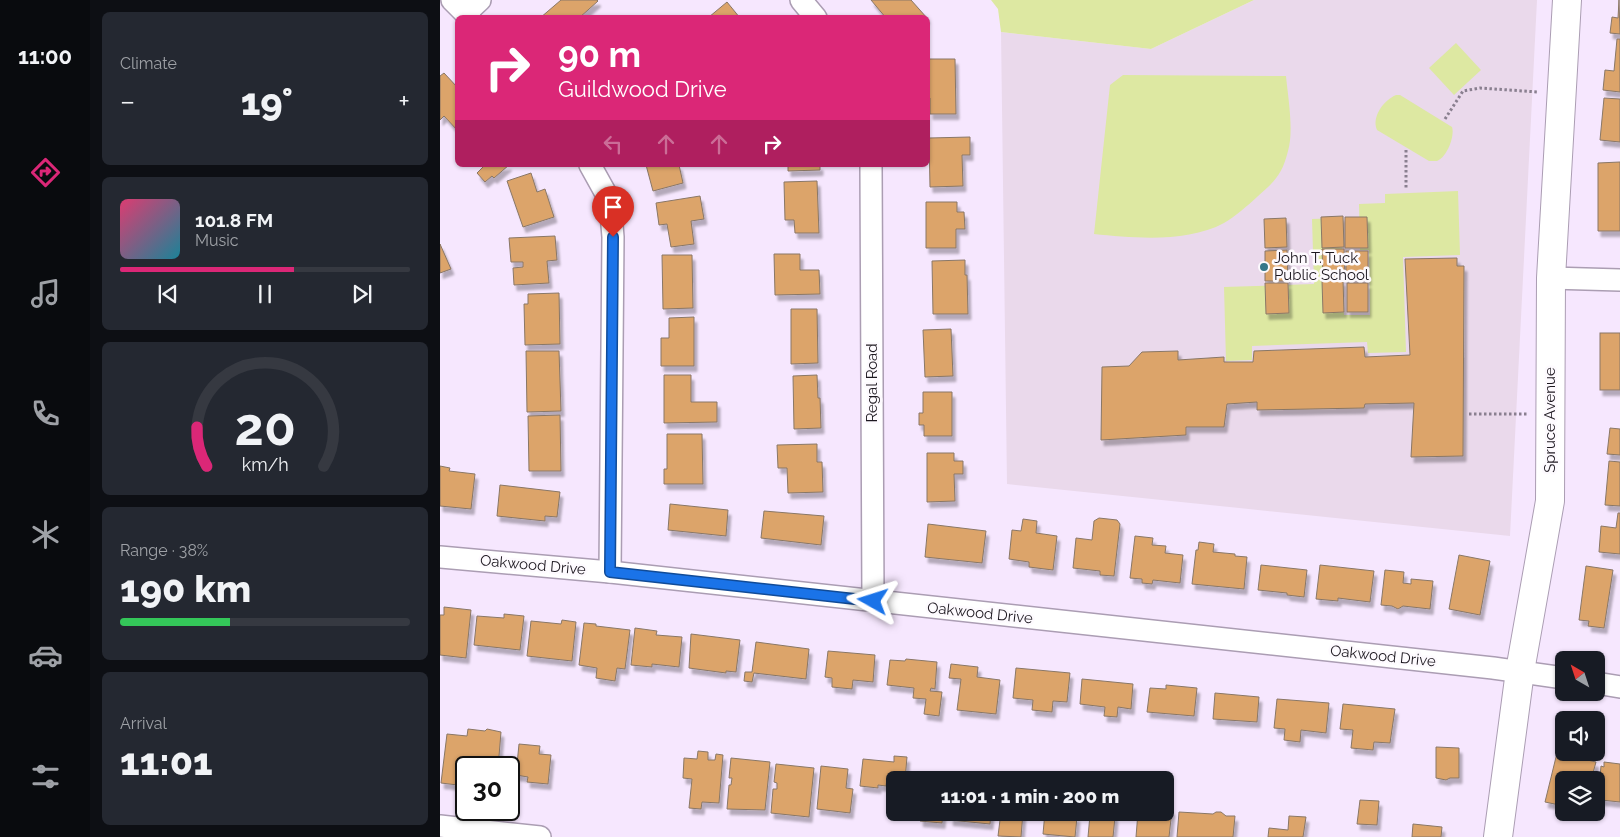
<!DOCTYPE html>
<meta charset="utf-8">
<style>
body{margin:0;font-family:Raleway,sans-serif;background:#242831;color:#f1f3f6;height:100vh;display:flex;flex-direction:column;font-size:19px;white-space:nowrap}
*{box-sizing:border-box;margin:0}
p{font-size:16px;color:#9ea1a6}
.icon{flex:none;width:28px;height:28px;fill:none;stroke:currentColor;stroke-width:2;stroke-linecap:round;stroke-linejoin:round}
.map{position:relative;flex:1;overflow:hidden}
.side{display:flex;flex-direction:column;gap:12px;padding:12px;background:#0d0f14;width:350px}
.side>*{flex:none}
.hud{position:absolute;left:15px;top:15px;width:475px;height:152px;border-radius:8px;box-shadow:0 1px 4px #0004;background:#db2777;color:#fff;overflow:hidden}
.needle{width:32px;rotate:321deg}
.fabs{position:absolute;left:1115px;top:651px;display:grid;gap:10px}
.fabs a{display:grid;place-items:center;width:50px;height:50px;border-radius:8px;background:#171b24;box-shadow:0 1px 4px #0004;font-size:25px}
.speed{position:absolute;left:15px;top:756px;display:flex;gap:10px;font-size:25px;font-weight:700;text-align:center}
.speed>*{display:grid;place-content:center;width:65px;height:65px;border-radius:50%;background:#171b24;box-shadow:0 1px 4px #0004;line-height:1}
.speed .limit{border:2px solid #111;border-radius:8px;background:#fff;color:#111}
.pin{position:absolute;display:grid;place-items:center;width:42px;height:42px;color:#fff;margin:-51px -21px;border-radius:50% 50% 50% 0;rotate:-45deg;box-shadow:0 0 5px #0007}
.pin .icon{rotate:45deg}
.me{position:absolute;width:55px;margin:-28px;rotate:276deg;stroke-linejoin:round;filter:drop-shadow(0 0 4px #0008)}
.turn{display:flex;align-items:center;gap:18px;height:105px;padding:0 20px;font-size:22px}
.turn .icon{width:65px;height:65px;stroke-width:2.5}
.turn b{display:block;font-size:35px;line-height:42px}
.lanes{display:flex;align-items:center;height:48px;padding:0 20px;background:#0003;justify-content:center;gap:25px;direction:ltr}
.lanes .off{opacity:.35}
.big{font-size:38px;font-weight:800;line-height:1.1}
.side .card{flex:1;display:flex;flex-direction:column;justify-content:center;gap:8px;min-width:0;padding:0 18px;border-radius:8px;background:#242831}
.side .dial{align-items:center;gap:0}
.dial svg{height:130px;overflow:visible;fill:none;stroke:#363941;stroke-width:7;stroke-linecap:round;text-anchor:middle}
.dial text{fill:#f1f3f6;stroke:none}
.song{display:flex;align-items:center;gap:15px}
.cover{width:60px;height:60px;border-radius:8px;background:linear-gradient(135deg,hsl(340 70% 55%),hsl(190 70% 35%))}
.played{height:5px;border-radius:2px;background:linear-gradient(90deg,#db2777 60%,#363941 60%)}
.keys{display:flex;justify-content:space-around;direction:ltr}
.heat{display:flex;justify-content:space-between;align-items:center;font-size:28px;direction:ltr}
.charge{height:8px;border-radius:4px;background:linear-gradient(90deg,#34c759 38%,#363941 0)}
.trip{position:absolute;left:446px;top:771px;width:288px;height:50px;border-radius:8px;background:#171b24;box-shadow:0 1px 4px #0004;font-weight:800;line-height:50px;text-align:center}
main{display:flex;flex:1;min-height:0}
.menu{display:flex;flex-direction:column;width:90px;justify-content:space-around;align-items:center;background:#090b0e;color:#9ea1a6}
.menu .icon{width:35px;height:35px}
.menu .selected{color:#db2777}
.menu b{font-size:22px;color:#f1f3f6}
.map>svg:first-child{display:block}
.education{fill:#ead9eb}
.green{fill:#dde8a2}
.building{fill:#dca46b;stroke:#897766;filter:url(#shadow)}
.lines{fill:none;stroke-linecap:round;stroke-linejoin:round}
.street-casing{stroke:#ab9db3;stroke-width:24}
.secondary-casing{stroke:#ab9db3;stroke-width:30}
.path{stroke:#897f8f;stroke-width:3;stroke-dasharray:2.5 2.5;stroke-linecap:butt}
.street{stroke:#fff;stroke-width:21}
.secondary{stroke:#fff;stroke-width:28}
.route-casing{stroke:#114b97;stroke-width:12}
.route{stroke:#1a73e8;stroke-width:9}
.poi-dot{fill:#36778a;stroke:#fdfafe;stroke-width:2}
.labels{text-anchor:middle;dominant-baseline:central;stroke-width:5;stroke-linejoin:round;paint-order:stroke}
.poi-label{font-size:15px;fill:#1d1820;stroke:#fdfafe;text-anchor:start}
.street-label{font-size:15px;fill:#1d1820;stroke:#fdfafe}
</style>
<main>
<nav class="menu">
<b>11:00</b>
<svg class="icon selected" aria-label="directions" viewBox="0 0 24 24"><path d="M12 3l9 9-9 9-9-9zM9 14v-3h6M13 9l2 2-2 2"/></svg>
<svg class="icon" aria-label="music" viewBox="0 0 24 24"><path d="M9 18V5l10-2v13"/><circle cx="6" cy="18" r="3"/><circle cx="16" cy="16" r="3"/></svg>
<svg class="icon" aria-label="phone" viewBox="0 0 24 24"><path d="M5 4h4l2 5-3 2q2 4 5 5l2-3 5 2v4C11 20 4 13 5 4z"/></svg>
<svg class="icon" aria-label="climate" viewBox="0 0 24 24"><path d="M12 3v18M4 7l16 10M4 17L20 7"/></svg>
<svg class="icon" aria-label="car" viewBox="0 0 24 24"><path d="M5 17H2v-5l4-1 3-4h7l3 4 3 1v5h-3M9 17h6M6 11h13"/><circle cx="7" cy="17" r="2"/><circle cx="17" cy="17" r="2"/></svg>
<svg class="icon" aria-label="filters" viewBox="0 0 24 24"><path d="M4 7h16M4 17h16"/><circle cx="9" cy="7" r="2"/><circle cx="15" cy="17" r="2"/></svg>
</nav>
<section class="side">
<div class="card"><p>Climate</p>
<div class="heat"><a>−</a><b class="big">19°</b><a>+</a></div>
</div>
<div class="card">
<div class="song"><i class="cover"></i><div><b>101.8 FM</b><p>Music</p></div></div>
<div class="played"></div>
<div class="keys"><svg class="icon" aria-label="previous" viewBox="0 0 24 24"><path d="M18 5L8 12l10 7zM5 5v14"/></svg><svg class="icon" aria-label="pause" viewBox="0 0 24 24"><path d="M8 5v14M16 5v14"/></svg><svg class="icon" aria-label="next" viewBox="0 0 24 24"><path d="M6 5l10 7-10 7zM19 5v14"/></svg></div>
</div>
<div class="card dial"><svg viewBox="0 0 100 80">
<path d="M14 69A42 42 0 1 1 86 69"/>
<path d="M14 69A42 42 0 0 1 8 45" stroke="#db2777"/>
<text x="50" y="56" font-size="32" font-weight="700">20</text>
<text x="50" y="72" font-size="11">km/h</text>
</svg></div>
<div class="card"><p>Range · 38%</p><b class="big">190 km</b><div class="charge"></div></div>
<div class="card"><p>Arrival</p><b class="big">11:01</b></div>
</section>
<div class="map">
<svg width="1180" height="837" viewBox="0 0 1180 837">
<defs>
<filter id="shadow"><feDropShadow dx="3" dy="5.5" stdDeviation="1" flood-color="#0004"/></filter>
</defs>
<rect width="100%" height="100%" fill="#f6e7fe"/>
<path class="education" d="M814,0H1097L1070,536L567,484L561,32L711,49Z"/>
<g class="green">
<path d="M551,0H814L711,49L561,32L558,9Z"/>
<path d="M1016,43L1041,70L1014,95L989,68Z"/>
<path d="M683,75L846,76C848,97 854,131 848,151C842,175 835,181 817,197C807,206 796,216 784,223C747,243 694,238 654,234L670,85Z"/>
<path d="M956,95H960L1012,127C1015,136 1007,157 997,161C995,161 991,161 989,161L937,130C931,117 944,100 956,95Z"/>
<path d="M1018,191L1020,255L963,257L966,352L928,353L927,342L812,346V360L786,361L784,287L874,284L872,219L901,218L904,315H930L929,250H920L919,204L945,203V194Z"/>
</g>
<g class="building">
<path d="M121,0H157L158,1L139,18H100Z"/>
<path d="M431,0H471L487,18H446Z"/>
<path d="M1179,0L1180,34L1170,33L1172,17L1178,18Z"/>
<path d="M287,2L300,18H269V17Z"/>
<path d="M1177,39H1180V92L1163,90L1165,70L1174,71Z"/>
<path d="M488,59H515L516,114H490V98H488Z"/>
<path d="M4,73L18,88V131L4,116L0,120V76Z"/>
<path d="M1164,98L1180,99V142L1160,140Z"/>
<path d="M530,137V155H522L523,186L490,187L489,138Z"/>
<path d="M1180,162V231H1158V163Z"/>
<path d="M43,165H69L54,178L52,176L45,182L37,173L44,166Z"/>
<path d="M206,165H239L243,183L213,191Z"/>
<path d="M348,165H380V170L348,171Z"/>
<path d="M91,173L97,192L105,189L114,217L83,227L67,181Z"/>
<path d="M377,181L379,233H355L354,220H345L344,182Z"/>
<path d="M260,196L264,219L251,221L254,244L231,247L227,224L219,225L216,203Z"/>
<path d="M486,202H517V212H524L525,229H516V248H486Z"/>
<path d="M903,216L904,247L882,248L881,217Z"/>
<path d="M905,217H927L928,248H905Z"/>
<path d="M846,218L847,247L825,248L824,219Z"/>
<path d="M115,236L117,260L107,261L109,283L74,285L73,268L83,267V262H71L69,238Z"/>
<path d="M0,244L11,269L0,273Z"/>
<path d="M882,249H904L905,277L883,278Z"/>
<path d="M847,250L848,281H825V251Z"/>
<rect x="906" y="251" width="22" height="29"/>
<path d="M334,254H360V270H379L380,294L335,295Z"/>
<path d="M222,255H252L253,308L223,309Z"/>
<path d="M1017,258V266H1024L1023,456L971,457L974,403L925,404L924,408L817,410V402L787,404L784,427H746V435L661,440L662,367L689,366L702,352L738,351V360L784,357V362H813L814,351L924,347L925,357L970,355L965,259Z"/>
<path d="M525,260V275H527L528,314H493L492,261Z"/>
<path d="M903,280L904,312L883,313L882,281Z"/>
<path d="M825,283H848L849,313L826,314Z"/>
<rect x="907" y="283" width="21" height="29"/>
<path d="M119,293L120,344L85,345L84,304H88V294Z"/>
<path d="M351,309H377L378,363L351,364Z"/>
<path d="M254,317V366H221V338H229V318Z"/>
<path d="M511,329L513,376L485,377L483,330Z"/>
<rect x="1160" y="333" width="20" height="57"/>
<path d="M86,351H119L121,411L87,412Z"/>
<path d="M224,375H251V402H277V422L224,423Z"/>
<path d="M377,375L378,398H380L381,428L354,429L353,376Z"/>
<path d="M483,392H512V436H484V425H479V413H483Z"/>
<path d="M120,415L121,471H89L88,416Z"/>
<path d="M1170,428L1180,429V455L1167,454Z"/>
<path d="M227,434H262L263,484H224V469H227Z"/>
<path d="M377,444V462H382L383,492L348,493L347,468H338L337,445Z"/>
<path d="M487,453H514V461H523V474H514L515,501L487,502Z"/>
<path d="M1169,461L1180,462V506L1165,505Z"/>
<path d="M0,466L10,468L9,471L35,474L31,509L0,506Z"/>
<path d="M60,485L120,492L117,517L105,516V521L57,516Z"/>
<path d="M230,504L288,510L286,536L228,530Z"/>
<path d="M324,511L384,516L381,545L321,538Z"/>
<path d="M1178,513H1180V554L1159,552L1161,526L1176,528Z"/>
<path d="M659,518L677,520L680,524L674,576L660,575V571L633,568L636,538L652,540L654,521Z"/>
<path d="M583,519L597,521L596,533L617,536L613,570L589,567V562L569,559L572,530L581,531Z"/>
<path d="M488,524L546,531L542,563L485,557Z"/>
<path d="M695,536L713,538L712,545L726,546L725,553L743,555L740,583L713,580L712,584L702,583V579L690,578Z"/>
<path d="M759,542L774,544L773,552L795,554V556L807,557L804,589L752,584L756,550H758Z"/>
<path d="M1019,555L1050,561L1040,615L1009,609Z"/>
<path d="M821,565L867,570L864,597L847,595V593L818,590Z"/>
<path d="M880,565L934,571L930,602L898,598V601L876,599Z"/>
<path d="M1146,566L1173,570L1164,628L1148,626L1149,621L1139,620Z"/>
<path d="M945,570L964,572L963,583L971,584V579L993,581L990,609L963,606L958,609L952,606L941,605Z"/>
<path d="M4,607L31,610L26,658L0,655V615H4Z"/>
<path d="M64,614L84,616L80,650L34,645L37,616L64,618Z"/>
<path d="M122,620L136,622L132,661L87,656L91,621L121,624Z"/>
<path d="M144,623L156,624V626L190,630L185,669L177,668L175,681L156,678L157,668L139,665Z"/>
<path d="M195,628L217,631L216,635L242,637L239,667L212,664V667L191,665Z"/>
<path d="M251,634L300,640L296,672L286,671V673L249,668Z"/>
<path d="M316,642L369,649L366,679L314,673L312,682L304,681L305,672H312Z"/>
<path d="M388,651L435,655L433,682L413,680L412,689L392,687V678L385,677Z"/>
<path d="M466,659L497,662L495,689L491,688L490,691L502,692L499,716L484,714L486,699L473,698L474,688L447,685L450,660L465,661Z"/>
<path d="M511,664L538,667L537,677L560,680L556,714L517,710L521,679L509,678Z"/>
<path d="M576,668L630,673L627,702L613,701L612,712L592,710L593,700L573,698Z"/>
<path d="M642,679L693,684L691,709L678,707L677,717L664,716L665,707L640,704Z"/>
<path d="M726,685L757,688L754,716L707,712L710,688L726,689Z"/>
<path d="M775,693L819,697L817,722L773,719Z"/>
<path d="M837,699L889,703L886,733L861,730L860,742L844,740L845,729L834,728Z"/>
<path d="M903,704L955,709L950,743L934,742L933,750L911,748L913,730L900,729Z"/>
<path d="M28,729L45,731L47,729L61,732L58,768H26V786L1,783L7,734L27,736Z"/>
<path d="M79,744L100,746L99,754L111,755L108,784L87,782L88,777L76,775Z"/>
<path d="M996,747L1019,748V778H1010L1006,780L996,778Z"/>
<path d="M258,751L268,752V760H275L276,754L283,755L279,803L262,802L261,809L249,808L252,779L243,778L244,758L257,759Z"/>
<path d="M1117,753L1156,762L1151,780H1124V806L1105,802Z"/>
<path d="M454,756L467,757L465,780H455V790L450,789L452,780L447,779L446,786L438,785V788L420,786L423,759L454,762Z"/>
<path d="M291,758L330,762L325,810L287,809L289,785H291L292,778H289Z"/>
<path d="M1164,762L1180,764V802L1161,800V798H1158L1161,766L1164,767Z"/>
<path d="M336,764L374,768L369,817L331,813L333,789H337V783L334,782Z"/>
<path d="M381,766L408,769L406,788L413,789L410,813L377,809Z"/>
<path d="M470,775L506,778V780H470Z"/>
<path d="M920,800L939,801L937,825L917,824Z"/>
<path d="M725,810H732L729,837H696L698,812H725Z"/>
<path d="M481,812H503L502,823L480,821Z"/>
<path d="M511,812H551L550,824L510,820Z"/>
<path d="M561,812H583L581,837L558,836Z"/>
<path d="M605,812H631V816L637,817L635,837L603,834Z"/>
<path d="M654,812H674V817H675L673,837H648L650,815H653Z"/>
<path d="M739,812L773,814L776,812H781L786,816H795L793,837H737Z"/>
<path d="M849,816L866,817L863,837H828L829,828L848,830Z"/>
<path d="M973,824L1002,827L1001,837H972Z"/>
</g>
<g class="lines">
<g class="street-casing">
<g id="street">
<path d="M12,0L30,18"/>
<path d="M361,0L376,18"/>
<path d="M26,13L40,0"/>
<path d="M150,165L170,201L173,237L170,572"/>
<path d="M431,165L433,601"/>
<path d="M1111,278L1180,280"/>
<path d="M0,557L170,572L1053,668L1124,678"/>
<path d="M1156,683L1180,687"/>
<path d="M0,826L100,837"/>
</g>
</g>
<g class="secondary-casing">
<path id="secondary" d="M1058,837L1080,671L1110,501L1111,278L1127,0"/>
</g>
<g class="path">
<path d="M1005,119L1023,91L1040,88L1098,92"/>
<path d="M966,150V189"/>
<path d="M1029,414H1088"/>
</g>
<use href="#street" class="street"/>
<use href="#secondary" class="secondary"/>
</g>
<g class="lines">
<g class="route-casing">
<path id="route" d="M173,237L170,572L433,601"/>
</g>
<use href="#route" class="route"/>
</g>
<circle class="poi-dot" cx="824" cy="267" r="5"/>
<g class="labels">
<g class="poi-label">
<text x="834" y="258">John T. Tuck<tspan x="834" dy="17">Public School</tspan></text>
</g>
<g class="street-label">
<text transform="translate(432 383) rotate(-90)">Regal Road</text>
<text transform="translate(1110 420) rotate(-90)">Spruce Avenue</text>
<text transform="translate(93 565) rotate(5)">Oakwood Drive</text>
<text transform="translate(540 613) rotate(6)">Oakwood Drive</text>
<text transform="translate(943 656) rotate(6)">Oakwood Drive</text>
</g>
</g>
</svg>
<div class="fabs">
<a><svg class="needle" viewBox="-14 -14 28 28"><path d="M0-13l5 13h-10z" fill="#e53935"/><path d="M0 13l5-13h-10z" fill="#9ea1a6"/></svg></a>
<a><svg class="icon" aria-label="sound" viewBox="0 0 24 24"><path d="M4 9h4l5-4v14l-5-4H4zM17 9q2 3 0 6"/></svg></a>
<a><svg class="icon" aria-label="layers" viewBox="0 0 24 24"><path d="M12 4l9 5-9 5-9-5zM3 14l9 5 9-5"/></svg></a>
</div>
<div class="speed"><div class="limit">30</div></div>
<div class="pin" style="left:173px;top:237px;background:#d93025"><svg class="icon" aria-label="arrive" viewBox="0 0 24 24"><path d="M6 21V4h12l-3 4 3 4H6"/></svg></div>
<svg class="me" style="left:433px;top:601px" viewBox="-20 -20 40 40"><path d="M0-17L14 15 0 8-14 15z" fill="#1a73e8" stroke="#fff" stroke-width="4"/></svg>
<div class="trip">11:01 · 1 min · 200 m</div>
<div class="hud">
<div class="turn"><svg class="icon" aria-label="right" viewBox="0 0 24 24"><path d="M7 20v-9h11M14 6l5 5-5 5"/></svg><div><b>90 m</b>Guildwood Drive</div></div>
<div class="lanes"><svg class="icon off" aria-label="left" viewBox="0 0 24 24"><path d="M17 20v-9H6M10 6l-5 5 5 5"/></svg><svg class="icon off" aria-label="ahead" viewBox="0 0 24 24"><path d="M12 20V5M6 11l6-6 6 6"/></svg><svg class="icon off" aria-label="ahead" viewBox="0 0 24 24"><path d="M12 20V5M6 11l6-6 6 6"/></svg><svg class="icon" aria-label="right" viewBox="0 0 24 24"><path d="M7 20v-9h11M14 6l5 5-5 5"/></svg></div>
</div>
</div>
</main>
